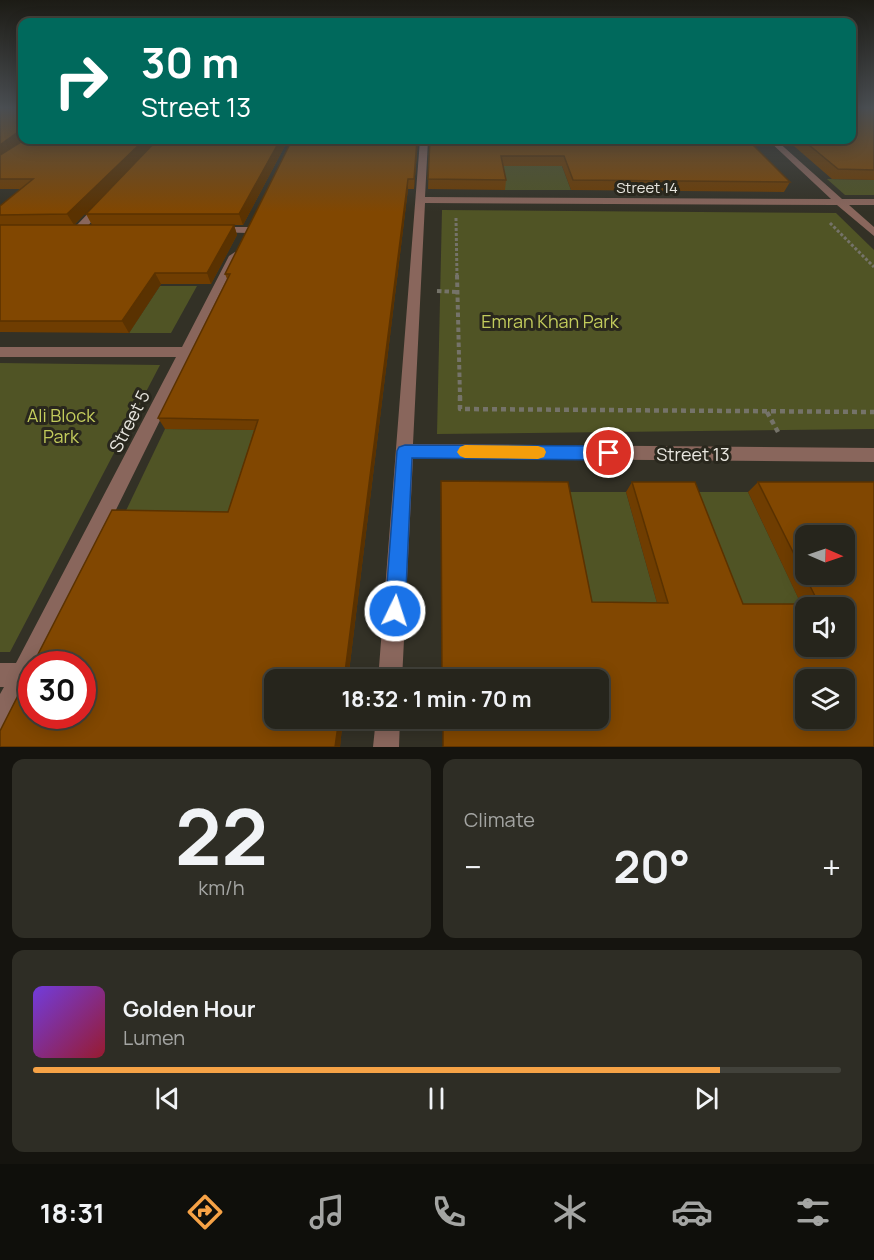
<!DOCTYPE html>
<meta charset="utf-8">
<style>
body{margin:0;font-family:Manrope,sans-serif;background:#2e2d25;color:#f1f3f6;height:100vh;display:flex;flex-direction:column;font-size:22px;white-space:nowrap}
*{box-sizing:border-box;margin:0}
p{font-size:20px;color:#a4a5a3}
.icon{flex:none;width:33px;height:33px;fill:none;stroke:currentColor;stroke-width:2;stroke-linecap:round;stroke-linejoin:round}
.map{position:relative;height:747px;overflow:hidden}
.side{display:flex;flex-direction:column;gap:12px;padding:12px;background:#15140f;flex:1}
.side>*{flex:none}
.hud{position:absolute;left:18px;top:18px;width:838px;height:126px;border-radius:12px;box-shadow:0 3px 15px #0003,0 0 0 2px #42423b;background:#00695c;color:#fff;overflow:hidden}
.needle{width:39px;rotate:92deg}
.tools{position:absolute;left:795px;top:525px;display:grid;gap:12px}
.tools a{display:grid;place-items:center;width:60px;height:60px;border-radius:12px;background:#26251c;box-shadow:0 3px 15px #0003,0 0 0 2px #42423b;font-size:30px}
.speed{position:absolute;left:18px;top:651px;display:flex;gap:12px;font-size:30px;font-weight:700;text-align:center}
.speed>*{display:grid;place-content:center;width:78px;height:78px;border-radius:50%;background:#26251c;box-shadow:0 3px 15px #0003,0 0 0 2px #42423b;line-height:1}
.speed .limit{border:9px solid #d22;background:#fff;color:#111}
.pin{position:absolute;display:grid;place-items:center;width:51px;height:51px;color:#fff;margin:-26px;border:3px solid #fff;border-radius:50%;box-shadow:0 2px 6px #0007}
.me{position:absolute;width:66px;margin:-33px;rotate:4deg;stroke-linejoin:round;filter:drop-shadow(0 0 4px #0008)}
.turn{display:flex;align-items:center;gap:21px;height:126px;padding:0 24px;font-size:27px}
.turn .icon{width:78px;height:78px;stroke-width:2.5}
.turn b{display:block;font-size:42px;line-height:51px}
.big{font-size:45px;font-weight:700;line-height:1.1}
.side .tile{flex:1;display:flex;flex-direction:column;justify-content:center;gap:9px;min-width:0;padding:0 21px;border-radius:12px;background:#2e2d25}
.side .dial{align-items:center;gap:0}
.dial b{font-size:78px;line-height:1}
.song{display:flex;align-items:center;gap:18px}
.cover{width:72px;height:72px;border-radius:9px;background:linear-gradient(135deg,hsl(260 70% 55%),hsl(350 70% 35%))}
.played{height:6px;border-radius:3px;background:linear-gradient(90deg,#f6a246 85%,#42423b 85%)}
.keys{display:flex;justify-content:space-around;direction:ltr}
.heat{display:flex;justify-content:space-between;align-items:center;font-size:33px;direction:ltr}
.side .tiles{flex:1;display:grid;gap:12px;grid-template-columns:1fr 1fr}
.tile:last-child{grid-column:span 2}
.trip{position:absolute;left:264px;top:669px;width:345px;height:60px;border-radius:12px;background:#26251c;box-shadow:0 3px 15px #0003,0 0 0 2px #42423b;font-weight:700;line-height:60px;text-align:center}
.tabs{display:flex;height:96px;justify-content:space-around;align-items:center;background:#0f0f0b;color:#a4a5a3}
.tabs .icon{width:42px;height:42px}
.tabs .selected{color:#f6a246}
.tabs b{font-size:27px;color:#f1f3f6}
.map>svg:first-child{display:block}
.green{fill:#505425}
.lines{fill:none;stroke-linecap:round;stroke-linejoin:round}
.path-far2{stroke:#757369;stroke-width:3;stroke-dasharray:3 2;stroke-linecap:butt}
.path-far1{stroke:#757369;stroke-width:4;stroke-dasharray:4.5 3;stroke-linecap:butt}
.path{stroke:#757369;stroke-width:4.5;stroke-dasharray:5 4;stroke-linecap:butt}
.street{fill:#89665c;fill-rule:evenodd}
.wall{fill:#6f3d01;fill-rule:evenodd}
.shaded-wall{fill:#5a3201}
.building{fill:#814701;stroke:#5a3201;stroke-width:1.5;fill-rule:evenodd}
.route{fill:#1a73e8;stroke:#114b97;stroke-width:1.5}
.slow{fill:#f59e0b}
.labels{text-anchor:middle;dominant-baseline:central;stroke-width:6;stroke-linejoin:round;paint-order:stroke}
.far-street-label{font-size:15px;fill:#e8e6df;stroke:#29271d}
.park-label{font-size:18px;fill:#c3cc5c;stroke:#29271d}
.street-label{font-size:18px;fill:#e8e6df;stroke:#29271d}
</style>
<div class="map">
<svg width="874" height="747" viewBox="0 0 874 747">
<rect width="100%" height="100%" fill="#333126"/>
<g class="green">
<path d="M500,166H562L571,190H505Z"/>
<path d="M827,179L874,180V195H845Z"/>
<path d="M442,210L836,213L874,250V429L437,434Z"/>
<path d="M160,286H197L171,333H129Z"/>
<path d="M0,363L160,365L10,652H0Z"/>
<path d="M165,429L258,430L228,521L122,519Z"/>
<path d="M564,492H626L659,610H587Z"/>
<path d="M687,492H748L805,612L732,611Z"/>
</g>
<g class="lines">
<g class="path-far2">
<path d="M456,218L457,277"/>
<path d="M830,223L874,267"/>
</g>
<g class="path-far1">
<path d="M457,275L460,397"/>
<path d="M437,291L457,292"/>
</g>
<g class="path">
<path d="M460,396V409L874,412"/>
<path d="M767,412L778,432"/>
</g>
<g class="street">
<path d="M420,140H428L425,197L831,199L768,140H776L842,199H874V205H849L874,227V236L837,205L425,203L413,444L874,448V462L413,458L402,680H378Z"/>
<path d="M98,203L107,205L82,232H74V228Z"/>
<path d="M215,227H248L253,230L248,233L211,232L210,230Z"/>
<path d="M235,252L241,256L40,664H32V683L9,728L0,731V694L4,687H0V663H16L176,357H0V347H182L229,256Z"/>
<path d="M376,718H400L399,747H373Z"/>
</g>
</g>
<g class="wall">
<path d="M0,108L22,140H288L243,225H234L237,235L211,284H161L129,333L0,332V206L21,189H0ZM142,155L86,214L92,225H74Z"/>
<path d="M874,108V180L832,179L787,140H852Z"/>
<path d="M292,140H418L414,189H408L348,680H274V718H343L340,747H0V731L32,668V716H82V664H33L112,510L228,512L254,430L165,429L158,418L227,279L225,274Z"/>
<path d="M426,140H748L790,182L784,192L571,190L562,166H503L506,180L505,190L428,189L430,140Z"/>
<path d="M632,482L743,604H801L748,492L758,482H874V747H443L592,602L657,603L626,492Z"/>
</g>
<g class="shaded-wall">
<path d="M22,129V140H27L0,159V145Z"/>
<path d="M144,140H157L74,225L67,214Z"/>
<path d="M280,140H288L243,225L239,214Z"/>
<path d="M417,140H418L414,189V179Z"/>
<path d="M408,179V189L348,680H344Z"/>
<path d="M234,225L237,235L211,284L207,273Z"/>
<path d="M155,273L161,284L129,333L122,321Z"/>
<path d="M339,718H343L340,747H335Z"/>
</g>
<g class="building">
<path d="M0,108H22V129L0,145Z"/>
<path d="M852,108H874V170L838,169L803,140H852Z"/>
<path d="M24,140H144L67,214L0,215V206L33,179H0V155Z"/>
<path d="M157,140H280L239,214H86Z"/>
<path d="M292,140H417L414,179H408L344,680H274V718H339L335,747H0V731L32,668V716H82V664H33L112,510L228,512L258,420L158,418L230,274H225Z"/>
<path d="M430,140H748L790,182L573,180L564,156H501L506,180L428,179Z"/>
<path d="M0,225H234L207,273H155L122,321H0Z"/>
<path d="M441,481L568,482L592,602L668,603L632,482H695L743,604H819L758,482H874V747H443V718H598V680H442ZM806,536H844V574H806ZM806,608H844V646H806ZM806,680H844V718H806Z"/>
</g>
<linearGradient id="sky" x2="0" y2="1"><stop stop-color="#1c1b15"/><stop offset="0.51" stop-color="#4a4e52"/><stop offset="1" stop-color="#4a4e52" stop-opacity="0"/></linearGradient>
<rect width="874" height="212" fill="url(#sky)"/>
<path class="route" d="M405,445L609,446L614,448L617,453L614,458L609,460L412,458L405,611L402,618L395,621L388,618L385,611L397,451L399,447Z"/>
<path class="slow" d="M465,445L538,446L544,448L546,452L544,457L538,459L465,458L460,456L457,452L460,447Z"/>
<g class="labels">
<g class="far-street-label">
<text x="647" y="187">Street 14</text>
</g>
<g class="park-label">
<text x="550" y="321">Emran Khan Park</text>
<text x="61" y="415">Ali Block<tspan x="61" dy="21">Park</tspan></text>
</g>
<g class="street-label">
<text transform="translate(129 421) rotate(-63)">Street 5</text>
<text x="693" y="454">Street 13</text>
</g>
</g>
</svg>
<div class="tools">
<a><svg class="needle" viewBox="-14 -14 28 28"><path d="M0-13l5 13h-10z" fill="#e53935"/><path d="M0 13l5-13h-10z" fill="#a4a5a3"/></svg></a>
<a><svg class="icon" aria-label="sound" viewBox="0 0 24 24"><path d="M4 9h4l5-4v14l-5-4H4zM17 9q2 3 0 6"/></svg></a>
<a><svg class="icon" aria-label="layers" viewBox="0 0 24 24"><path d="M12 4l9 5-9 5-9-5zM3 14l9 5 9-5"/></svg></a>
</div>
<div class="speed"><div class="limit">30</div></div>
<div class="pin" style="left:609px;top:453px;background:#d93025"><svg class="icon" aria-label="arrive" viewBox="0 0 24 24"><path d="M6 21V4h12l-3 4 3 4H6"/></svg></div>
<svg class="me" style="left:395px;top:611px" viewBox="-20 -20 40 40"><circle r="17" fill="#1a73e8" stroke="#fff" stroke-width="3"/><path d="M0-11L8 9 0 5-8 9z" fill="#fff"/></svg>
<div class="trip">18:32 · 1 min · 70 m</div>
<div class="hud">
<div class="turn"><svg class="icon" aria-label="right" viewBox="0 0 24 24"><path d="M7 20v-9h11M14 6l5 5-5 5"/></svg><div><b>30 m</b>Street 13</div></div>
</div>
</div>
<section class="side">
<div class="tiles">
<div class="tile dial"><b>22</b><p>km/h</p></div>
<div class="tile"><p>Climate</p>
<div class="heat"><a>−</a><b class="big">20°</b><a>+</a></div>
</div>
<div class="tile">
<div class="song"><i class="cover"></i><div><b>Golden Hour</b><p>Lumen</p></div></div>
<div class="played"></div>
<div class="keys"><svg class="icon" aria-label="previous" viewBox="0 0 24 24"><path d="M18 5L8 12l10 7zM5 5v14"/></svg><svg class="icon" aria-label="pause" viewBox="0 0 24 24"><path d="M8 5v14M16 5v14"/></svg><svg class="icon" aria-label="next" viewBox="0 0 24 24"><path d="M6 5l10 7-10 7zM19 5v14"/></svg></div>
</div>
</div>
</section>
<nav class="tabs">
<b>18:31</b>
<svg class="icon selected" aria-label="directions" viewBox="0 0 24 24"><path d="M12 3l9 9-9 9-9-9zM9 14v-3h6M13 9l2 2-2 2"/></svg>
<svg class="icon" aria-label="music" viewBox="0 0 24 24"><path d="M9 18V5l10-2v13"/><circle cx="6" cy="18" r="3"/><circle cx="16" cy="16" r="3"/></svg>
<svg class="icon" aria-label="phone" viewBox="0 0 24 24"><path d="M5 4h4l2 5-3 2q2 4 5 5l2-3 5 2v4C11 20 4 13 5 4z"/></svg>
<svg class="icon" aria-label="climate" viewBox="0 0 24 24"><path d="M12 3v18M4 7l16 10M4 17L20 7"/></svg>
<svg class="icon" aria-label="car" viewBox="0 0 24 24"><path d="M5 17H2v-5l4-1 3-4h7l3 4 3 1v5h-3M9 17h6M6 11h13"/><circle cx="7" cy="17" r="2"/><circle cx="17" cy="17" r="2"/></svg>
<svg class="icon" aria-label="filters" viewBox="0 0 24 24"><path d="M4 7h16M4 17h16"/><circle cx="9" cy="7" r="2"/><circle cx="15" cy="17" r="2"/></svg>
</nav>
